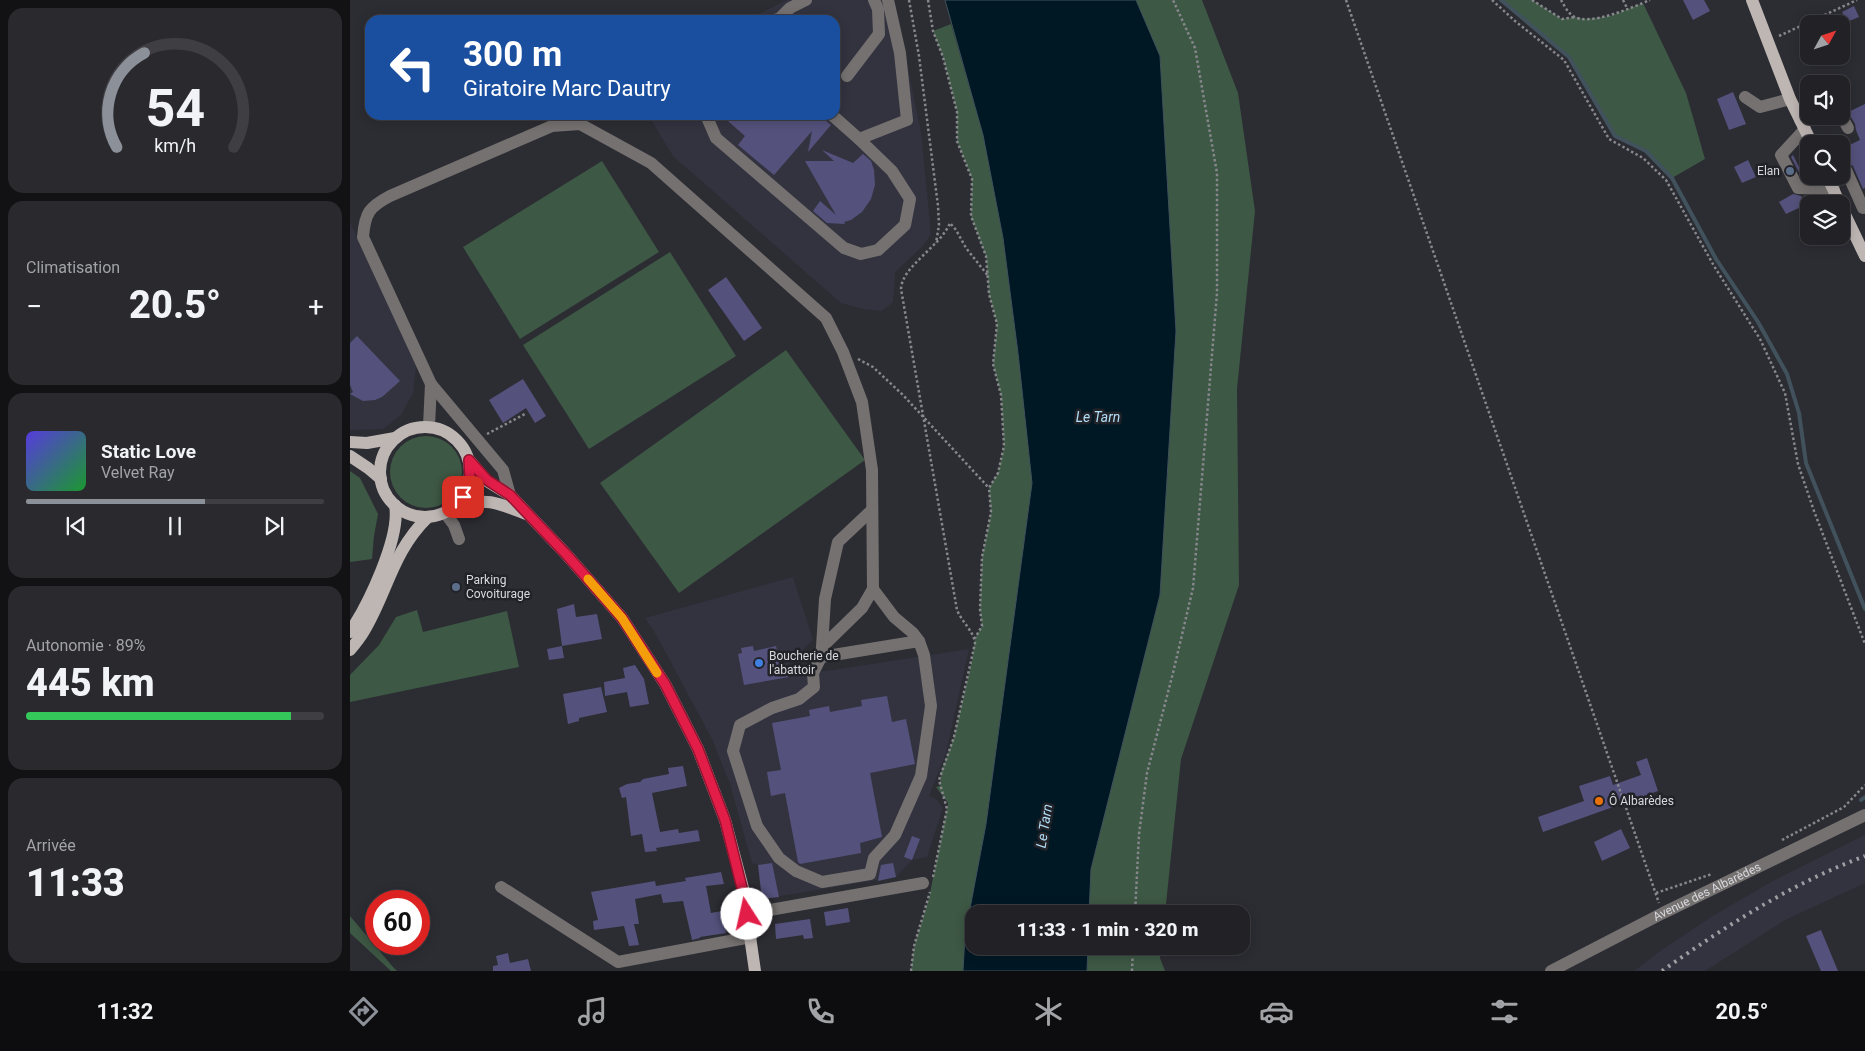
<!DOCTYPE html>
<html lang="fr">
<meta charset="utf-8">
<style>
body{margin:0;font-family:Roboto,sans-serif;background:#29292e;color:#f1f3f6;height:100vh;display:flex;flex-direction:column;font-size:19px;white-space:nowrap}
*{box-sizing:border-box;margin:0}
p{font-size:16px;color:#a2a3a7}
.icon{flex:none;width:28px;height:28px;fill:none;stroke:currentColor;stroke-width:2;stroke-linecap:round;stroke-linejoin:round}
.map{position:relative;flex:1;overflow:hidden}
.side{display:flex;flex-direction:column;gap:8px;padding:8px;background:#121215;width:350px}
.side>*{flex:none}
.hud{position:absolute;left:15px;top:15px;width:475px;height:105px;border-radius:15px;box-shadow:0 2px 12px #0003,0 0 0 1px #3e3e43;background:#1a4fa0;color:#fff;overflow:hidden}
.needle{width:32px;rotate:50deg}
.controls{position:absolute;left:1450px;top:15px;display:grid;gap:10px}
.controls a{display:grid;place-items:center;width:50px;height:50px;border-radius:10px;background:#212126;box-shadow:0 2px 12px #0003,0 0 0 1px #3e3e43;font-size:25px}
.speed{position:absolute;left:15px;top:890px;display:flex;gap:10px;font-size:25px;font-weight:700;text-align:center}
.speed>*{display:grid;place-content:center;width:65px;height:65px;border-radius:50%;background:#212126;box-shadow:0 2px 12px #0003,0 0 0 1px #3e3e43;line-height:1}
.speed .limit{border:8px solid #d22;background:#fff;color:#111}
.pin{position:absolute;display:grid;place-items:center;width:42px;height:42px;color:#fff;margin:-21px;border-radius:10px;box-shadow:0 2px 8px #0006}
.me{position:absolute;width:55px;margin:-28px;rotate:350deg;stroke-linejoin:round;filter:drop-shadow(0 0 4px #0008)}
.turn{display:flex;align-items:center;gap:18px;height:105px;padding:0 15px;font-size:22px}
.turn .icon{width:65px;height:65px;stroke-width:2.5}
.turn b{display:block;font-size:35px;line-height:42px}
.big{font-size:38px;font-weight:800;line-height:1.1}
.side .tile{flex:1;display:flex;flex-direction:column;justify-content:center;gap:8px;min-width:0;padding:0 18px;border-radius:15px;background:#29292e}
.side .dial{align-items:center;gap:0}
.dial svg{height:130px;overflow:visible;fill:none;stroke:#3e3e43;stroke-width:7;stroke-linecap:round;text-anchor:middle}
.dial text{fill:#f1f3f6;stroke:none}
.song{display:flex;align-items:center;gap:15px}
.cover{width:60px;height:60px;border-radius:8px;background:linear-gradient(135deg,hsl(250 70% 55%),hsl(130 70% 35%))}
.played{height:5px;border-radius:2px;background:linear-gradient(90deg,#8c9099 60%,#3e3e43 60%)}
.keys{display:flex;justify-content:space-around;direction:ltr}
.heat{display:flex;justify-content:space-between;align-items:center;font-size:28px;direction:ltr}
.charge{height:8px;border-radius:4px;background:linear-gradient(90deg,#34c759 89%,#3e3e43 0)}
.trip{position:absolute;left:615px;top:905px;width:285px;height:50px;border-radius:15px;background:#212126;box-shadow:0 2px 12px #0003,0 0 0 1px #3e3e43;font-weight:800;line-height:50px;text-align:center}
.dock{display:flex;height:80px;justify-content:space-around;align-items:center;background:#0d0d0f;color:#a2a3a7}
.dock .icon{width:35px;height:35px}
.dock .on{color:#8c9099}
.dock b{font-size:22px;color:#f1f3f6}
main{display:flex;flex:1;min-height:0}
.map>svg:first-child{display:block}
.built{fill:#333340}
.green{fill:#3d5844}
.water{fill:#001824;stroke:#41525c}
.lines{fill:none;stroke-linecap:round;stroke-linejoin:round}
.stream{stroke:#41525c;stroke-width:4}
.building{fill:#54527c}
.path{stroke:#87878d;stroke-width:2.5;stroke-dasharray:2.5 2.5;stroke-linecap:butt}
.minor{stroke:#757170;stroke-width:12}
.major{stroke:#beb6b3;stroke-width:12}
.rail{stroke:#9e9ea3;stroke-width:4;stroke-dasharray:2.5 5;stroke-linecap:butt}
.route-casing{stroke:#92132f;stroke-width:12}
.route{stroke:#e11d48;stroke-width:9}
.slow{stroke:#f59e0b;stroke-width:9}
.service-dot{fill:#5c6f8a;stroke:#222229;stroke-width:2}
.shop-dot{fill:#3f7fe0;stroke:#222229;stroke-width:2}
.food-dot{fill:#e8710a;stroke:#222229;stroke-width:2}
.labels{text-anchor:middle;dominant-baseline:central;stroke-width:5;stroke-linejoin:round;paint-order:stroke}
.poi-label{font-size:12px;fill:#d8d8dd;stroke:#222229;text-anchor:start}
.street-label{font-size:12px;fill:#d8d8dd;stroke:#222229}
.water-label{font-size:14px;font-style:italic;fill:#b1def7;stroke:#222229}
</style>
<main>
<section class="side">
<div class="tile dial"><svg viewBox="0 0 100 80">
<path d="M14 69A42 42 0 1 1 86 69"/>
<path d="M14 69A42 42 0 0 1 31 11" stroke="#8c9099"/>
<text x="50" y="56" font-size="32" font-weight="700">54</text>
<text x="50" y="72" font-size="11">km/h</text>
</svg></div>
<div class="tile"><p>Climatisation</p>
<div class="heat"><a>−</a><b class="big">20.5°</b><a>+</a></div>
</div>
<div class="tile">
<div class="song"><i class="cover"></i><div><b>Static Love</b><p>Velvet Ray</p></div></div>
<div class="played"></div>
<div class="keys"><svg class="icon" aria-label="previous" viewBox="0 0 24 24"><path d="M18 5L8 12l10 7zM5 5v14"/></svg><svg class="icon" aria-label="pause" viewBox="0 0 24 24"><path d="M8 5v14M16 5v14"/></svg><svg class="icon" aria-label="next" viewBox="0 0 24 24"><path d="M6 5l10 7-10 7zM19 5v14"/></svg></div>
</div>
<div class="tile"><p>Autonomie · 89%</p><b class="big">445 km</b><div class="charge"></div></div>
<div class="tile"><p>Arrivée</p><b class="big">11:33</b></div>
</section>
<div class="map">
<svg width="1515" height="971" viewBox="0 0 1515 971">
<rect width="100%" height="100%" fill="#2c2c33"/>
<g class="built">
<path d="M437,0H544L571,132L581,234L572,247L545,272L543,302L532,311L513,309L491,303L323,156L298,115H485V20H397Z"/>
<path d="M0,222L66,366L63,393L51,415L33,429L0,430Z"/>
<path d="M443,577L463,640L431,671L437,677L619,649L596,753L579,796L586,799L593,808L577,857L562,860L546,877L412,899L408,865L402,863L380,784L362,739L304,631L295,618Z"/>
<path d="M1515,835V883L1435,920L1355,971H1284L1313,949L1361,917L1421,882Z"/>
</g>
<g class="green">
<path d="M786,0H852L888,93L905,211L887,389L889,585L831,759L815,914H739L741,869L810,595L826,331L810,56Z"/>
<path d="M1151,0H1182L1212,19L1225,17L1235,19L1260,16L1293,3L1336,93L1355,159L1322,178L1296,151L1265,136L1219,57Z"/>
<path d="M601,24L633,135L653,238L668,353L682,483L636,824L615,935L613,971H561L564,946L579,898L598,803L586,787L590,786L591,772L604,737L622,660L625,638L632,626L630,609L632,557L641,512L639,488L648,473L654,446L651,395L643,364L647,324L639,294L636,257L621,216L622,179L607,141V112L593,57L583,31Z"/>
<path d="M252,161L309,252L170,339L113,247Z"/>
<path d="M320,252L386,356L239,449L173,345Z"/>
<path d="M436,350L515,460L329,593L250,483Z"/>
<circle cx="76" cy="472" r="36"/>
<path d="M0,471L10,478L28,514L24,536L22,559L0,562Z"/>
<path d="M67,610L73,632L157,611L169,667L0,702V675L29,645L46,617Z"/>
<path d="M0,916L43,967L47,971H41L0,933Z"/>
<path d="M738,946H811L810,958L815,971H737Z"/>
</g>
<path class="water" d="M595,0H786L810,56L826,331L810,595L741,869L739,914H624V946H738L737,971H613L615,935L636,824L682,483L668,353L653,238L633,135Z"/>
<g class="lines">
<g class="stream">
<path d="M1151,0L1219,57L1265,136L1296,151L1322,178L1366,259L1408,322L1437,374L1449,413L1456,463L1515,609"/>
<path d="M1511,800L1515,797"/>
</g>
</g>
<g class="building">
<path d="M1333,0H1354L1360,11L1343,20Z"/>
<path d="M1504,6L1509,17L1497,22L1492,12Z"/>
<path d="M1383,92L1396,124L1379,130L1367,99Z"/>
<path d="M1515,104V188L1513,189L1503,166L1496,162L1491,149L1510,140L1506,130L1505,124L1498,112Z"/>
<path d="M371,115H474L476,121L481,125L458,152L462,131L424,175L388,145L395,136Z"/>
<path d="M472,150L503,163L513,154L521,161L524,170L525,185L521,199L512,212L501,220L494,222L495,224L477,223L463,211L470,201L486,215L455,161H484Z"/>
<path d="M1443,155L1454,177L1452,178L1441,157Z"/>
<path d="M1398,160L1406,177L1392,183L1384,167Z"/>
<path d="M1443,194L1451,196L1455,205L1436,214L1429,202Z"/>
<path d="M376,277L412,328L394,341L358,290Z"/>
<path d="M7,336L50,381L32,397L25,400L13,401L0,394L3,392L0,385V343Z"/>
<path d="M173,379L196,416L185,423L176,408L153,423L139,400Z"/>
<path d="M224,604L226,617L247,614L252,639L212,646L214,658L199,660L197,649L212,646L207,609Z"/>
<path d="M403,646L404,651L426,646L431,671L439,677L394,685L388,654L392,653L391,648Z"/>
<path d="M285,665L294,679L299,704L280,707L277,692L255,696L254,682L275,678L273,668Z"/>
<path d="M251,687L257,712L229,718V721L218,724L213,694Z"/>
<path d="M537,696L542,722L556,719L565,764L520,773L532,837L510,843L511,853L450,864L448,862L435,793L421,796L417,772L431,770L422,723L460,716L459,710L479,706L480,712L512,706L511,700Z"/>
<path d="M1297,758L1308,791L1193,832L1188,817L1234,801L1229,786L1260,776L1263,785L1291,775L1286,762Z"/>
<path d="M333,766L337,786L302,793L310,832L328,829L329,833L348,830L350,841L306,848L307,851L295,852L292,834L281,836L276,797L272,798L269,788L277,784L290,782L293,779L319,774L318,768Z"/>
<path d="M1271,829L1280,848L1252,861L1244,842Z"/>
<path d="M562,836L570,839L562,860L554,857Z"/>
<path d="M422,863L429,897L412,899L408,865Z"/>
<path d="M543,863L546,877L528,881L531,865Z"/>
<path d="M371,872L374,884L356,886L361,913L372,911L376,933L350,937V938L342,940L333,901L313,903L311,894L285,899L289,924H284L289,945L279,946L274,926L244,930L243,921L248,920L241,892L305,881L306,886L336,881L335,878Z"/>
<path d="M498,908L500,922L476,926L474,912Z"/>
<path d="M460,919L463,938L454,939L453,935L426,939L425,924Z"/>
<path d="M1471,930L1488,971H1471L1456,936Z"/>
<path d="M158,953L160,963L178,959L181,971H143V966L148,965L146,956Z"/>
</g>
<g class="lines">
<g class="path">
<path d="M559,0L569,56L588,206L589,225L586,243"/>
<path d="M578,0L583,31L593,57L607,112V141L622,179L621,216L636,256L639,294L647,324L643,364L651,395L654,446L648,473L639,488L641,512L632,557L630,609L632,626L625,638"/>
<path d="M996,0L1309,903"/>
<path d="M1142,0L1165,21L1214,60L1259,139L1293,158L1316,180L1364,266L1410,339L1435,393L1448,464L1464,511L1515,644"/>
<path d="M1182,0L1212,19L1225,17"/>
<path d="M1211,0C1214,5 1217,12 1223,16C1239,27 1283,7 1300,0"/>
<path d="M1273,0L1277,8"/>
<path d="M1429,36L1507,0"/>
<path d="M508,359L523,367L553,395L639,488"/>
<path d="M137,434L175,414"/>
<path d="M1432,840L1494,807L1515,785"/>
<path d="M583,877L597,809L589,780L604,737L625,643C624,632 612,622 607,610L551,289C552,266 590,247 600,223L606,230L616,248L639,277"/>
<path d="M1306,893L1362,874"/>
<path d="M785,914L789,834L797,773L823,673L843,588L867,293V173L845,48L823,0"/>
<path d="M561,971L564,946L580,892"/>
<path d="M782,971L783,946"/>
</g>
<g class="minor">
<path d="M425,20L430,18L440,8L456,0"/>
<path d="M497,76L529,34L528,9L524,0"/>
<path d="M1395,97L1410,107L1440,99"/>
<path d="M356,115L366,138L494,248L511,254L528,250L555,225L560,199L542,171L509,139"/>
<path d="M482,115L509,139L557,120L550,53L538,0"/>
<path d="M1491,115L1498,128"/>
<path d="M1450,120L1460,116"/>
<path d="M1455,129L1431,155L1448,188L1484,189"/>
<path d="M1491,169L1496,170L1513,208"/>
<path d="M81,384L153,470L160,495"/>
<path d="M79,426L81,384L13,237C15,213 19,207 40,196L202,126L230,124L301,163L476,318L493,352L512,402L522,470L523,589L512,608L472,647L471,657L463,673L464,687L449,699L422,708L390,725L383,751L407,826L429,858L446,871L472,882L520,874L524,858L545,835L571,776L581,706L574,655L569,641L563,633L544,617L523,589"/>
<path d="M95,513L104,525L109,539"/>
<path d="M472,647L475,599L488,542L522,510"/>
<path d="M471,657L569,641"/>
<path d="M151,887L268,962L401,937"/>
<path d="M397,914L573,883"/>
<path id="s1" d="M1201,971L1313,913L1515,815"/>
</g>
<g class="major">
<path d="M1402,0L1440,99L1462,144"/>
<path d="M1477,176L1490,204"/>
<path d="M1491,206L1515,256"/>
<circle cx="75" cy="472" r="45"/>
<path d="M0,442L17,443L45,438"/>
<path d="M0,456L18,468L31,479"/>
<path d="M119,460L137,481L160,495L216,554L272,618L315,684L348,749L375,820L393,888L405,971"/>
<path d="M107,504C141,499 145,502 176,514"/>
<path d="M0,632C18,605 51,537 45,505"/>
<path d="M0,650C5,644 10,638 14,631C38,591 42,552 78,517"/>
</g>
<path class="rail" d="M1312,971C1376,926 1442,883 1515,856"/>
</g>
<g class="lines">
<g class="route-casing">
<path id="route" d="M113,497L120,479L119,460L137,480L160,495L216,554L272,618L315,684L348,749L375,820L392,888L397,914"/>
</g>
<use href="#route" class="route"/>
<path class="slow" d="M238,579L272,618L307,673"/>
</g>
<g class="service-dot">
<circle cx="1440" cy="171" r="5"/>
<circle cx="106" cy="587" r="5"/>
</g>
<circle class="shop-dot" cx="409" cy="663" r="5"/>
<circle class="food-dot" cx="1249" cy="801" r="5"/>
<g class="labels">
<g class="poi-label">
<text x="1430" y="171" text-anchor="end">Elan</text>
<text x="116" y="580">Parking<tspan x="116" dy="14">Covoiturage</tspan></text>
<text x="419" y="656">Boucherie de<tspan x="419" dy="14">l'abattoir</tspan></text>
<text x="1259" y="801">Ô Albarèdes</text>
</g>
<g class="street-label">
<text stroke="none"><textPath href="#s1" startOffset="175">Avenue des Albarèdes</textPath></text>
</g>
<g class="water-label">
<text x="748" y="417">Le Tarn</text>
<text transform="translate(694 826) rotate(-81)">Le Tarn</text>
</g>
</g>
</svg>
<div class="controls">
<a><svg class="needle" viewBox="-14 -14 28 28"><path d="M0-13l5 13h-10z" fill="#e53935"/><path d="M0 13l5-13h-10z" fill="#a2a3a7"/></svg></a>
<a><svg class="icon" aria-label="sound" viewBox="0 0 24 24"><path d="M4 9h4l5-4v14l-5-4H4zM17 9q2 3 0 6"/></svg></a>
<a><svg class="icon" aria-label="search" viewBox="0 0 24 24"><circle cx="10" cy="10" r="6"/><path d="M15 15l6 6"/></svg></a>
<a><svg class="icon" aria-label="layers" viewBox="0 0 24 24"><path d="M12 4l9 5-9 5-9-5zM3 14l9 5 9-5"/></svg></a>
</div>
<div class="speed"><div class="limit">60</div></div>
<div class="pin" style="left:113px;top:497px;background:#d93025"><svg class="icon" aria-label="arrive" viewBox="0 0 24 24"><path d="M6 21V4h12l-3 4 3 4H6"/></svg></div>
<svg class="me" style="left:397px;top:914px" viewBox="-20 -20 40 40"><circle r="19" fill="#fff"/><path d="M0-13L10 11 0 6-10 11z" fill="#e11d48"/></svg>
<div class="trip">11:33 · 1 min · 320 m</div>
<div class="hud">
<div class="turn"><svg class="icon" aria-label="left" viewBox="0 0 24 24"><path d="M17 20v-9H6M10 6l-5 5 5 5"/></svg><div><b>300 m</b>Giratoire Marc Dautry</div></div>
</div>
</div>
</main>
<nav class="dock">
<b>11:32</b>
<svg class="icon on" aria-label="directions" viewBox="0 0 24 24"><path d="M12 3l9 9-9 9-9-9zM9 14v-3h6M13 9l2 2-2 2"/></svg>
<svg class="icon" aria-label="music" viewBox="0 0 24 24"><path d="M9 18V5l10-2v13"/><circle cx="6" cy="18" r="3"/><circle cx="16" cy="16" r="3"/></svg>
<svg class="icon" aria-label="phone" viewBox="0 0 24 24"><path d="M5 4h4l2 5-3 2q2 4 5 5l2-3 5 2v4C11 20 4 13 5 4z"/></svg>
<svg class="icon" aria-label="climate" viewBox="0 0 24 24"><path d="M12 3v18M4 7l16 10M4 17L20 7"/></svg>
<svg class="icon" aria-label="car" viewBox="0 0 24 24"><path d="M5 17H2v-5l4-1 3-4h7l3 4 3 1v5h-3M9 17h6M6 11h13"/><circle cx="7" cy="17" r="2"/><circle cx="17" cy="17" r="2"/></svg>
<svg class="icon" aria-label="filters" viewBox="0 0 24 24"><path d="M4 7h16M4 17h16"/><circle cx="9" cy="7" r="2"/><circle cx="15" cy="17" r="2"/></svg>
<b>20.5°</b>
</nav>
